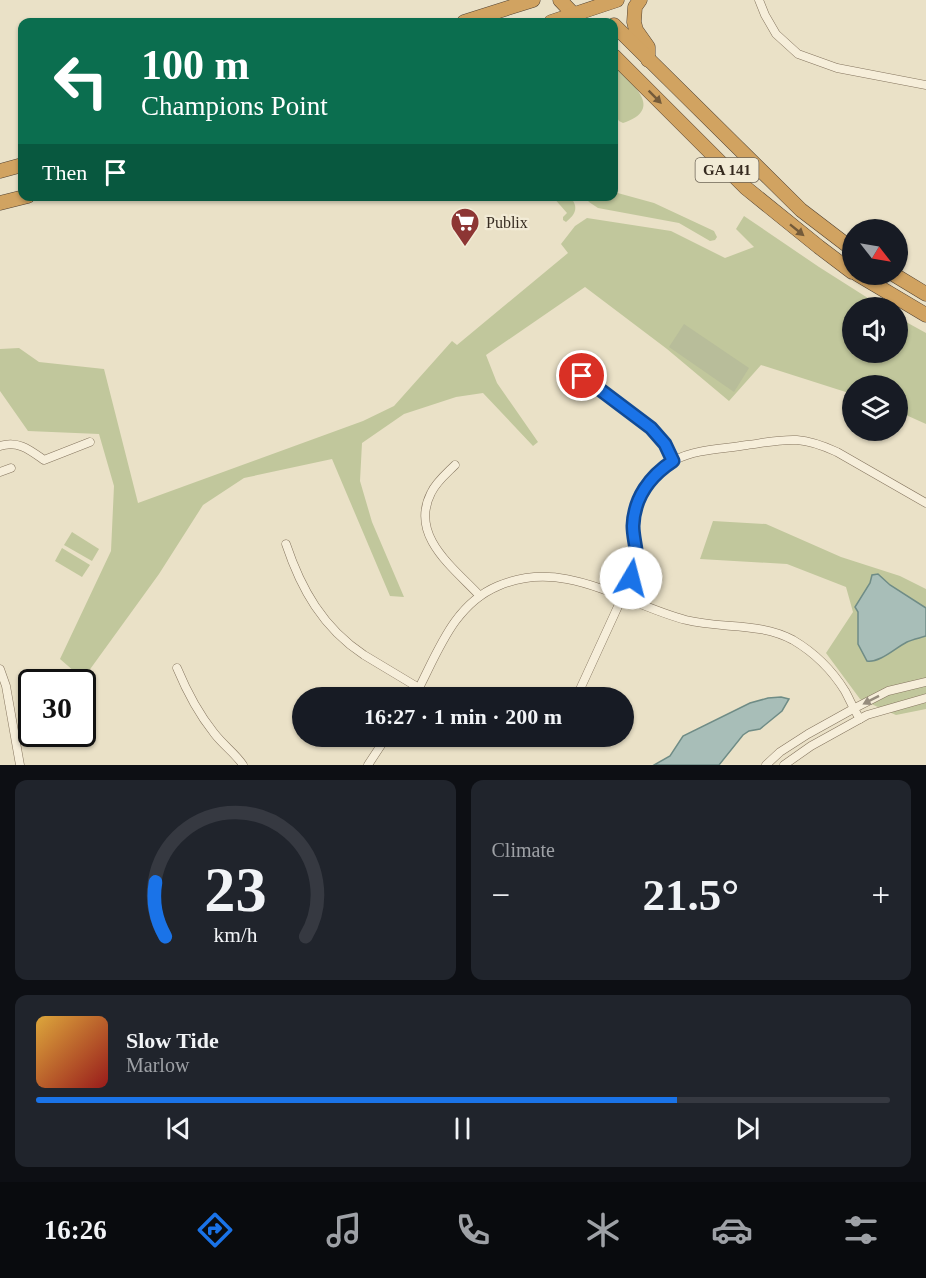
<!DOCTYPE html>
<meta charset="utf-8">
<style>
body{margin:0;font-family:"Times New Roman",serif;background:#20242c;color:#f1f3f6;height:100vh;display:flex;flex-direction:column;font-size:22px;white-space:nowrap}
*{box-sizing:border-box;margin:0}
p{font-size:20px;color:#9ea1a6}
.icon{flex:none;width:33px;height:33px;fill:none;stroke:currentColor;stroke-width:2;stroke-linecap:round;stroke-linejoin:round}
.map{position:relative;height:765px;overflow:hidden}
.side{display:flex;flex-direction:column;gap:15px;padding:15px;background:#0d0f14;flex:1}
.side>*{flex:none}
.top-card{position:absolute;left:18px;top:18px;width:600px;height:183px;border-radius:12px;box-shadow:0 2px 4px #0004;background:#0b6e4f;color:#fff;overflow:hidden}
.needle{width:39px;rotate:121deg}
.controls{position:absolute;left:842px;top:219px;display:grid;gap:12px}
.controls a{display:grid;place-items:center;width:66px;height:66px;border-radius:50%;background:#171b24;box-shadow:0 2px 4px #0004;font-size:30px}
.speed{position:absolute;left:18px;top:669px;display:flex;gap:12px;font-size:30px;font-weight:700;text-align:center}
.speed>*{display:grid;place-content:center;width:78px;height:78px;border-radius:50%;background:#171b24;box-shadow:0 2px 4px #0004;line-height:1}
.speed .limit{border:3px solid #111;border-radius:9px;background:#fff;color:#111}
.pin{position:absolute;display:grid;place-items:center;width:51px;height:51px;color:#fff;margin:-26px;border:3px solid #fff;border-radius:50%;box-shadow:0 2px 6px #0007}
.me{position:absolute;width:66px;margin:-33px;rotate:8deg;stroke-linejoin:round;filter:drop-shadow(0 0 4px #0008)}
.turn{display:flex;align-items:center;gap:21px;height:126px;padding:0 24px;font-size:27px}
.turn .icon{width:78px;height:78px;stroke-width:2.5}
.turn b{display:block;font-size:42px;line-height:51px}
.then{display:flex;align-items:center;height:57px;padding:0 24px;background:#0003;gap:12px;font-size:22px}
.big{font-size:45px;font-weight:600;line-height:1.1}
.side .tile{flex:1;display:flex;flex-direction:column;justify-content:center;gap:9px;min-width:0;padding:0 21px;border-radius:12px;background:#20242c}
.side .dial{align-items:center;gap:0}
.dial svg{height:156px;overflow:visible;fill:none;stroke:#363941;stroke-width:7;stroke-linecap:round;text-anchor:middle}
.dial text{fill:#f1f3f6;stroke:none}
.song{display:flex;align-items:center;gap:18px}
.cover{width:72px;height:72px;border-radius:9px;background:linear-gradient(135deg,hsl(40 70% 55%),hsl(0 70% 35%))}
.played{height:6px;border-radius:3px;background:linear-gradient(90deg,#1a73e8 75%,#363941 75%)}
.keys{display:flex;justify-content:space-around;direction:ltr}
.heat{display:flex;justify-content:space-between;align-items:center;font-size:33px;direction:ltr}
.side .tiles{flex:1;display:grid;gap:15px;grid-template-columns:1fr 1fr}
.tile:last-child{grid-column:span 2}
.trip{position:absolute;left:292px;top:687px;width:342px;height:60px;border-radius:30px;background:#171b24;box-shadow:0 2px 4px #0004;font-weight:600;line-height:60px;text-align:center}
.menu{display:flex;height:96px;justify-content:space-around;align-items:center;background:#090b0e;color:#9ea1a6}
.menu .icon{width:42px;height:42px}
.menu .current{color:#1a73e8}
.menu b{font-size:27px;color:#f1f3f6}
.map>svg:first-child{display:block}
.green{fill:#c1c79c}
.cemetery{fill:#b8bd9a}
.water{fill:#a8beb8;stroke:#6f8c86;stroke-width:1.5}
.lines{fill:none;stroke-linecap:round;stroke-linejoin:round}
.street-casing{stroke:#84745e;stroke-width:9}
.highway-casing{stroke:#524232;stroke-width:15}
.street{stroke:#f6eeda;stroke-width:8}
.highway{stroke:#d1a361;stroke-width:14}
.oneway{fill:#745b3a}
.oneway2{fill:#968c7d}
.route-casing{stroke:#114b97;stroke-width:15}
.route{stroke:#1a73e8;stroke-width:10}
.labels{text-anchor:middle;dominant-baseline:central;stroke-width:4.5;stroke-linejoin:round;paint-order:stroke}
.shield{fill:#f2ebd6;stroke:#6e6557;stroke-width:1.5}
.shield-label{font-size:15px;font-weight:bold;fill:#362b20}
.poi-label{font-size:16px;fill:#362b20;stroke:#f2ebd6;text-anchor:start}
</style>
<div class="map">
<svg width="926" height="765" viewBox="0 0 926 765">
<rect width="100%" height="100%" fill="#eae1c7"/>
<g class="green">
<path d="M614,66C631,83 666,109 623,123L619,121L614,113Z"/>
<path d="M614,192L654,203L714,231L717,237L715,240L710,241L679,223L598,208L589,202L585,197L614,196Z"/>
<path d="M553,197H570C579,207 576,214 566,222L563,220V217L567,213Z"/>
<path d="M744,216L819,267L882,307L852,308V352H897V317L926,333V424L897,411V386H852V394L761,365L729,401L667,349L585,287L486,355L497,383L538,442L533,446L483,393L456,397L404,414L362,443L360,481L372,522L404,597L390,596L332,459L244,478L203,505L159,574L83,679L60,659L111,551L114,486L99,434L28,431L0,391V349L19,348L39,362L104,369L138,503L363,421L394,406L452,341L457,345L568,253L561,244L575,226L587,218L671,231L725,258L754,247L736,229Z"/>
<path d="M713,521L766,524L841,557L900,576L926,589V709L896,715L860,699L826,653L853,612L846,587L787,564L700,559Z"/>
<path d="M72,532L99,549L92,561L64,545Z"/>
<path d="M62,548L90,565L82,577L55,561Z"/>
</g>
<path class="cemetery" d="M684,324L749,368L734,392L669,347Z"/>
<g class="water">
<path d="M878,574L890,585L926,608V636C920,638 913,639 907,642C895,648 880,663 867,661L858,644V612L855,607L870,583L872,575Z"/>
<path d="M781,697L789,699L782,711L760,729L749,731L743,735L719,765H654L670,756L683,736L750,703L768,698Z"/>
</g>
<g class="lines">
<g class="street-casing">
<g id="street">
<path d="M759,0L765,15L776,34L798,54L837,68L926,85"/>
<path d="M582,376L651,428L665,444L673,461"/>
<path d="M0,446C18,440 30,450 44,460L90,442"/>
<path d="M455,465C446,474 436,482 431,493C409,536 454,568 480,596"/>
<path d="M0,472L11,468"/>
<path d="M286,544C301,589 323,628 364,655C382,666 401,677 419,688"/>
<path d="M177,668C187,692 198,713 214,733C223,745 235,753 243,765"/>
<path d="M0,669L6,686L20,765"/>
<path d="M413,698L419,688C439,649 455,604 498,586C565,557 624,604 686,620C722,629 760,622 793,640C815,653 832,670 845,691C850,700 854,710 860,719"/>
<path d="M576,698L631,578C634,569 636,560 636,550C635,532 631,519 638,500C645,483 658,468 675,460C696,449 723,449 747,445C763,443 780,439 797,440C811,441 824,446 837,452L926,503"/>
<path d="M368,765L387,736"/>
<path d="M766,765L780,752L808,734L853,709L888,691L926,682"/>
<path d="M784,765L811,746L867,715L926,698"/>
</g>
</g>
<g class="highway-casing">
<g id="highway">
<path d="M560,0L579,20"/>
<path d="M640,0L635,7L634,22L636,30L648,47V60"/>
<path d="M464,22L533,0"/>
<path d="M551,22L617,0"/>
<path d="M614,25L801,210L852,249"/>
<path d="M614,56L746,188L819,247L852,272"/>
<path d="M0,171L22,165"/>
<path d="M0,203L28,196"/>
<path d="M857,274L926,315"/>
<path d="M893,274L926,294"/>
</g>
</g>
<use href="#street" class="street"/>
<use href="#highway" class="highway"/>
</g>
<defs><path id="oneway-solid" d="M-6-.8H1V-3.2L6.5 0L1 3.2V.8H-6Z" transform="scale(1.5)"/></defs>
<g class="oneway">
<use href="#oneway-solid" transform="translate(655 97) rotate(45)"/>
<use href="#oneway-solid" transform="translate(797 230) rotate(39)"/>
</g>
<use class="oneway2" href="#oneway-solid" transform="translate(871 700) rotate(153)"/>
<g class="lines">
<g class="route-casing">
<path id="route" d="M582,376L651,428L665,444L673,461C650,476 634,498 633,526C633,534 635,542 636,550C636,559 634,569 631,578"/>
</g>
<use href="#route" class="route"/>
</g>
<defs>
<g id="supermarket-pin" transform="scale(1.5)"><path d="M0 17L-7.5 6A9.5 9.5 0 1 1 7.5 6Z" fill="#8d3634" stroke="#f2ebd6"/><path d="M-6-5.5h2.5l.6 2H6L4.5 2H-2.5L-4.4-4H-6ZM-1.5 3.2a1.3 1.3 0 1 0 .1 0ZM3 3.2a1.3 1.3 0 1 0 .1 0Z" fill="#fff"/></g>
</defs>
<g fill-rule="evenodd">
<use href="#supermarket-pin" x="465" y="222"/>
</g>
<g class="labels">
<rect class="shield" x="695.5" y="158" width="63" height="24" rx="4.5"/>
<g class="shield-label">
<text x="727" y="170">GA 141</text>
</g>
<g class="poi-label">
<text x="486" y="222">Publix</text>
</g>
</g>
</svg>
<div class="controls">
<a><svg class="needle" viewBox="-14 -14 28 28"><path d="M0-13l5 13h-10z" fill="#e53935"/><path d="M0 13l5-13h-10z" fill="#9ea1a6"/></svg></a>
<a><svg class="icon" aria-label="sound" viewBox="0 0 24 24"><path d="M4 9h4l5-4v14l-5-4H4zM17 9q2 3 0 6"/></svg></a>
<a><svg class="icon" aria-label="layers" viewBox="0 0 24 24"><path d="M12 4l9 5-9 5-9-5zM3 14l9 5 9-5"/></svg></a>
</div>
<div class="speed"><div class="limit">30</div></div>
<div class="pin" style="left:582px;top:376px;background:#d93025"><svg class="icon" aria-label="arrive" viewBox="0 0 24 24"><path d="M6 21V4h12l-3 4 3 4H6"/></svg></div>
<svg class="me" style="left:631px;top:578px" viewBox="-20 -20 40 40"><circle r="19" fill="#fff"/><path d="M0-13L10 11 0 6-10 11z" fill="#1a73e8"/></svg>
<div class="trip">16:27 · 1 min · 200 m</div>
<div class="top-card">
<div class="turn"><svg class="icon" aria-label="left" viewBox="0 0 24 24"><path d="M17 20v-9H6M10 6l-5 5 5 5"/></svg><div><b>100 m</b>Champions Point</div></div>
<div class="then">Then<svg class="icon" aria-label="arrive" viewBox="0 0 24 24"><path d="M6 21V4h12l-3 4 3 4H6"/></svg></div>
</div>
</div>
<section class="side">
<div class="tiles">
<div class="tile dial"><svg viewBox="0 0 100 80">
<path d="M14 69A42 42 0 1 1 86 69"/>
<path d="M14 69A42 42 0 0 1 9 41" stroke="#1a73e8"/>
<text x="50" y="56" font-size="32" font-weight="700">23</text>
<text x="50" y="72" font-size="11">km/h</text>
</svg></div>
<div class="tile"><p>Climate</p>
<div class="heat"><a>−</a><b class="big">21.5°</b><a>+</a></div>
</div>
<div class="tile">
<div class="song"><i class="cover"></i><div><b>Slow Tide</b><p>Marlow</p></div></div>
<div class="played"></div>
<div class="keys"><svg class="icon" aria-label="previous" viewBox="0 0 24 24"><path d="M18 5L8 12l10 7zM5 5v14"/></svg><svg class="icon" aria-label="pause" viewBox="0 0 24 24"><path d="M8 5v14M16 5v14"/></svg><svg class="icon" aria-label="next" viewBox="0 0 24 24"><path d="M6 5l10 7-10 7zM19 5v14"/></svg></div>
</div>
</div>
</section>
<nav class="menu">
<b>16:26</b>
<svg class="icon current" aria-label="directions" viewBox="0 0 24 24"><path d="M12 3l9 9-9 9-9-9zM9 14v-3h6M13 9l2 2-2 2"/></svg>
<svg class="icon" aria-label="music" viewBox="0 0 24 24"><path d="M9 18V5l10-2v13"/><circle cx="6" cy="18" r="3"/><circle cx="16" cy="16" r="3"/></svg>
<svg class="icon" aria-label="phone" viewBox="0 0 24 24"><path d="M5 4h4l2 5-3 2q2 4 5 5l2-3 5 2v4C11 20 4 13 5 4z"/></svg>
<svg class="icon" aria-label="climate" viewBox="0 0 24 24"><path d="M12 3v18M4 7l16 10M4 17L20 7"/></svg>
<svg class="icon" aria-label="car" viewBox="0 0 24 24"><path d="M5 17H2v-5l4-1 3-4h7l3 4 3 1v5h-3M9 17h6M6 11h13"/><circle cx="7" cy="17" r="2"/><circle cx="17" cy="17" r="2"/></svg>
<svg class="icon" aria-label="filters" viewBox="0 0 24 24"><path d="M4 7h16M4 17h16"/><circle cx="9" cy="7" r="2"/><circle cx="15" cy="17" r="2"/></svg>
</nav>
